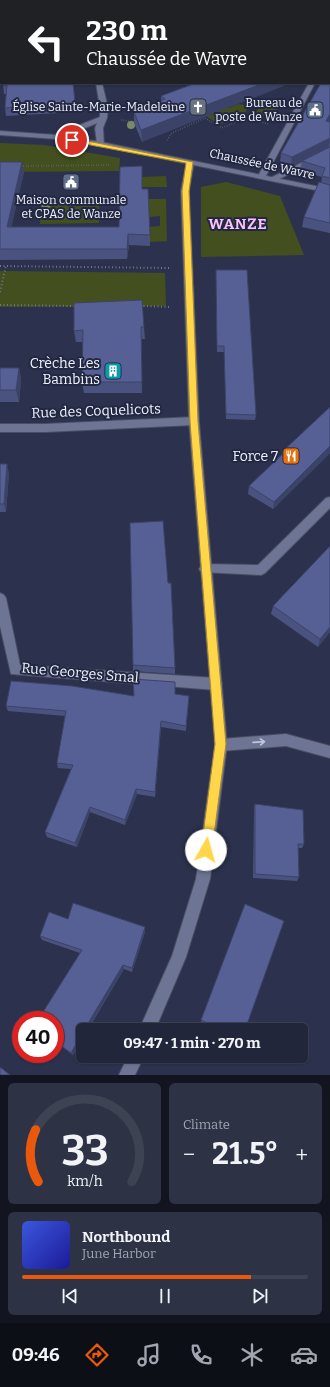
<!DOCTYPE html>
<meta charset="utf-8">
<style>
body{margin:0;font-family:Bitter,serif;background:#2d3245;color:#f1f3f6;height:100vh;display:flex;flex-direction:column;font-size:15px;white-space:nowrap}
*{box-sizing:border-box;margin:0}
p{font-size:13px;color:#a2a5af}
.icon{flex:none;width:22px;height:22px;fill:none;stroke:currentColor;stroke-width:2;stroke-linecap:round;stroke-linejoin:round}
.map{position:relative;height:1075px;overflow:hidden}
.sheet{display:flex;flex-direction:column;gap:8px;padding:8px;background:#121520;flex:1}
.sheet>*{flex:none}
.banner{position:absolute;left:0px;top:0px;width:330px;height:84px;box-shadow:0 1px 3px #0004,0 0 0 1px #3e4354;background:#202124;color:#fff;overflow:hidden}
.speed{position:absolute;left:12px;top:1011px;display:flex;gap:8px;font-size:20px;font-weight:700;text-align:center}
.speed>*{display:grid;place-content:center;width:52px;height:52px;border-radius:50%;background:#21263a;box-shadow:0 1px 3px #0004,0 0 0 1px #3e4354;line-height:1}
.speed .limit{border:6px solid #d22;background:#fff;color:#111}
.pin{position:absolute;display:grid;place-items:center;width:34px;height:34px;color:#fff;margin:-17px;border:2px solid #fff;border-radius:50%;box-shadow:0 1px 4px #0007}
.me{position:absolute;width:44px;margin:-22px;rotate:7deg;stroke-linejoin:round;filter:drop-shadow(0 0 3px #0008)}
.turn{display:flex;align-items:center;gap:14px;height:84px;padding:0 20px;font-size:18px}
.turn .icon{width:52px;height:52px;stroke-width:2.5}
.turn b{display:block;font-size:28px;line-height:34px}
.big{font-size:30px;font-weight:700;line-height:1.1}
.sheet .widget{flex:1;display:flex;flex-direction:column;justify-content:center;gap:6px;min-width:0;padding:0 14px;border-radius:6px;background:#2d3245}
.sheet .dial{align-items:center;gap:0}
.dial svg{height:104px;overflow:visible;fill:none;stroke:#3e4354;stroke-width:7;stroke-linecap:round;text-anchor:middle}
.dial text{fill:#f1f3f6;stroke:none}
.song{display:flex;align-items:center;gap:12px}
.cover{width:48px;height:48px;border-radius:6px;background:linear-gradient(135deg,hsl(230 70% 55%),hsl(240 70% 35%))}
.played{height:4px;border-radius:2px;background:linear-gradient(90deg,#ea580c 80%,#3e4354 80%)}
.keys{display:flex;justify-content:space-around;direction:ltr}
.heat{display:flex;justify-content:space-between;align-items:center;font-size:22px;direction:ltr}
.sheet .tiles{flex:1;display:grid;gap:8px;grid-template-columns:1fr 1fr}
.widget:last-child{grid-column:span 2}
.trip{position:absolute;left:76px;top:1023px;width:232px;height:40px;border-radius:6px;background:#21263a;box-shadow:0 1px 3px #0004,0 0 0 1px #3e4354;font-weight:700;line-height:40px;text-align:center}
.menu{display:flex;height:64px;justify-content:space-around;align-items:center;background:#0d0f17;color:#a2a5af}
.menu .icon{width:28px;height:28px}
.menu .active{color:#ea580c}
.menu b{font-size:18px;color:#f1f3f6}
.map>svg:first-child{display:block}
.green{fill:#434f1f}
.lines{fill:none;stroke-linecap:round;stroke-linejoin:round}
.service-casing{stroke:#494d63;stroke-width:2}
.minor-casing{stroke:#494d63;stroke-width:2}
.tertiary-casing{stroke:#494d63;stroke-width:2}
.secondary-casing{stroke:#494d63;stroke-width:2}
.path-far1{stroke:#71768c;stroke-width:1.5;stroke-dasharray:0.5 2;stroke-linecap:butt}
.path{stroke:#71768c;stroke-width:2;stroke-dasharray:1 2.5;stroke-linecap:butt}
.service{fill:#6e7594;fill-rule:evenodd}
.minor{fill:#6e7594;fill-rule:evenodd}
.tertiary{fill:#6e7594;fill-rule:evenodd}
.secondary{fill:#6e7594;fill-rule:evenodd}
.tree{fill:#7a8966}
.wall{fill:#4a537f}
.shaded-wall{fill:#3c4368}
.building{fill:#566094;stroke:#3c4368}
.oneway{stroke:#c2c6d8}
.route{fill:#ffd54a;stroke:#a68a30}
.labels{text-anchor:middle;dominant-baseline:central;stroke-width:4;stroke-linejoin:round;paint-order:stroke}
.far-poi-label{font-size:12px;fill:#eff2fd;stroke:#232842;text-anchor:end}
.far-street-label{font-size:12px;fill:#eff2fd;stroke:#232842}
.poi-label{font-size:14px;fill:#eff2fd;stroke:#232842;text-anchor:end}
.street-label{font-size:14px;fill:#eff2fd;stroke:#232842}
.far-district-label{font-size:15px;font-weight:bold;letter-spacing:1px;fill:#fbc2fc;stroke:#232842}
</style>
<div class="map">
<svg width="330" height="1075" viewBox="0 0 330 1075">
<rect width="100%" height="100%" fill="#2c324d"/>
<g class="green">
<path d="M264,100L281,103L272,117L255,114Z"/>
<path d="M238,104L249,106L245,113L219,125L205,115L226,106L229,108Z"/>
<path d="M0,143L44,145L120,158L119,171L0,172Z"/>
<path d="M166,176L167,187H142V177Z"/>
<path d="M226,182L280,196L304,255L201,257V187Z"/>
<path d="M148,199H166L167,241L149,242L148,227L160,226V216L149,217Z"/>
<path d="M99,202V223L40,224L41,203Z"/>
<path d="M0,271L165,273L166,306L0,307Z"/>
</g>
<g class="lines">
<g class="service-casing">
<g id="service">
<rect x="329" y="74" width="1" height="4"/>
<path d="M330,149V154L275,181L268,179Z"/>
</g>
</g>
<g class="minor-casing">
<g id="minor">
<path d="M309,83H315L266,176L259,178L258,176Z"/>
<path d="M194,417L199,421L194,425L45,432H0V424H45Z"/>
<path d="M330,497V508L265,573L261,575L201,572L199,569L201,566L205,564L258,565L326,498Z"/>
<path d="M0,593L4,595L6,598L20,665L216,678L220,680L222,684L220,688L216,690L11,674L0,626Z"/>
<path d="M286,734L330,746V758L286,746L221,751L216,749L215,745L216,741L221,739Z"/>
</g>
</g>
<g class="tertiary-casing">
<g id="tertiary">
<rect x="80" y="0" width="6" height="1"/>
<path d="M96,83H102L108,108L107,118L103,128L104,146L97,144L95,128L97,123L60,139H54V135L100,117V108Z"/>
<path d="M187,160L194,162L189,191L199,421L227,745L210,879L186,957L155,1030H139L172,956L196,879L215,745L189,421L181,191Z"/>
<path d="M128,1056H144L135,1075H119Z"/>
</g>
</g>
<g class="secondary-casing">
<path id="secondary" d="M0,131L57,135L101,142L330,189V193L101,146L57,139L0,135Z"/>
</g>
<g class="path-far1">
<path d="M121,120L136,122"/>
<path d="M167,140L172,133L205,118L222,128L243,119L270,124"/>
<path d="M21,166L110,165"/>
</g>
<g class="path">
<path d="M0,266L169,268"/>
<path d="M0,292L6,266"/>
<path d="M0,305L75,306"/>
<path d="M140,306L171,307"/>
</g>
<use href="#service" class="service"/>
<use href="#minor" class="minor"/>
<use href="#tertiary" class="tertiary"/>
<use href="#secondary" class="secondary"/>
</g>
<g class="tree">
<circle cx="131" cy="125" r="4"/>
<circle cx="46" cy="205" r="4.5"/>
</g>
<g class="wall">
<path d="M330,77V120L329,122H330V233L302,227L304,217L321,183L322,177L300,170L302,161L291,166L280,162L281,153Z"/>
<path d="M73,83L76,112L6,116L5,108L6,94H4L3,85Z"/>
<path d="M196,83L142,142L134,123V112L161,101V96Z"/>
<path d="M0,162L24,172L11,227H119L142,189L150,235V246L129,245L127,259L0,260Z"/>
<path d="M216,270L256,415L255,420L226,419L224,352H217Z"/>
<path d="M144,327L145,339H141L142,393H84L82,382L83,342H76L74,331Z"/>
<path d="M0,368H19L21,380L19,402H0Z"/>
<path d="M330,407V453L273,509L248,494L249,486L282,454L283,451Z"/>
<path d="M0,464L9,473L6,512H0Z"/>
<path d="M330,546V632L318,647L271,614L273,606Z"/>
<path d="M133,665L175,668V674L133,671Z"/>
<path d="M175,694L189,696L186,731L161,727L155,797L137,794L125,825L90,812L77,847L47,837L45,832L71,769L58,768L57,763L65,716L8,711L6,706L134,696Z"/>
<path d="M255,804L304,844L302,848H298L299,877L297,881L253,878L254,808Z"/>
<path d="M68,919L145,927V932L132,972L124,969L73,1055L55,1041V1020L80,953L42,940L40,936Z"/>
<path d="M201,1020L245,1030H217L201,1022Z"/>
</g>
<g class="shaded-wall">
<path d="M264,83H291L142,142L141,130Z"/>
<path d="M330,114V120L324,131L326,121Z"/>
<path d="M330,138L329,148L291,166L292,157Z"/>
<path d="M22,162L24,172L9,238L7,227Z"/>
<path d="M128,234L129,245L127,259V249Z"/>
<path d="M19,368L21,380L19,402L16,390Z"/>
<path d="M330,446V453L273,509L274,502Z"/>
<path d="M7,464L9,473L6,512L4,504Z"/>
<path d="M330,627V632L318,647L320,639Z"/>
<path d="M161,721V727L155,797V792Z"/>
<path d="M136,789L137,794L125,825V820Z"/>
<path d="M90,807V812L77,847L75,843Z"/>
<path d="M145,927V932L132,972V968Z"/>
<path d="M123,965L124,969L87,1030H84Z"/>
<path d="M83,1032V1038L73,1055L71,1053Z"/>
</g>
<g class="building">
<path d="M329,77H330V114L326,121L330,122V138L292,157L281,153L321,83H329Z"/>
<path d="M3,83H73L75,103L5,108L7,85H3Z"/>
<path d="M196,83H264L141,130L134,112L165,99L161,96Z"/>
<path d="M330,147V178L322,176L325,168L302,161Z"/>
<path d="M0,162H22L7,227H119L120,167L142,166V189H148L150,235L128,234L127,249H0Z"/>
<path d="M319,182L330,185V223L304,217Z"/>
<path d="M216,270H247L256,415L226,414L224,346H217Z"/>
<path d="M142,300L144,327H141L142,382H82L83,330L74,331V303Z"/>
<path d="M0,368H19L16,390H0Z"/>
<path d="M330,407V446L274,502L249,486L285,452L283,451Z"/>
<path d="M0,464H7L4,504H0Z"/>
<path d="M163,521L168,583H171L175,668L133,665L130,523Z"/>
<path d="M330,546V627L320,639L273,606Z"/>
<path d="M133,679L175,682V694L189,696L186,726L161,721L155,792L136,789L125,820L90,807L75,843L45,832L73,765L57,763L66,711L6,706L11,681L72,686L134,696Z"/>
<path d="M255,804L303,810L304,844H298L299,877L255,874Z"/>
<path d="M73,903L145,927L132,968L123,965L84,1030H83V1032L71,1053L55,1041V1020H38L82,950L40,936L49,912L68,919Z"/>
<path d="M245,904L284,921L245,1030H223L201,1020Z"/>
<path d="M0,1067L10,1075H0Z"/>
</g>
<defs><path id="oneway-shaft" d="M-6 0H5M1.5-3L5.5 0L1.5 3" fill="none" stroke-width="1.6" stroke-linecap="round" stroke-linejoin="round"/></defs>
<use class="oneway" href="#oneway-shaft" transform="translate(259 742) rotate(-4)"/>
<path class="route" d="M72,138L193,162L189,191L198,422L226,744L212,850L210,854L206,856L202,854L201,850L215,744L190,422L182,191L186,163L69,141V140Z"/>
<defs>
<g id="church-square" transform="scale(0.9)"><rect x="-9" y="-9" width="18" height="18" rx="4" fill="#6b7280" stroke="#232842"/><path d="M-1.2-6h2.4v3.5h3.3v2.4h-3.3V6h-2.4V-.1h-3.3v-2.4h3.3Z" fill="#fff"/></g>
<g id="civic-square" transform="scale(0.9)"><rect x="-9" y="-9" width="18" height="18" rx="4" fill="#5c6f8a" stroke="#232842"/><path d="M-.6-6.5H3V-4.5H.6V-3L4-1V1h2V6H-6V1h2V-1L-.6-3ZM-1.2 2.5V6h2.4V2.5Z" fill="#fff"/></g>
<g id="building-square" transform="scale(0.9)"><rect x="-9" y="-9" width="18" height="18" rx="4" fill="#0f9aa8" stroke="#232842"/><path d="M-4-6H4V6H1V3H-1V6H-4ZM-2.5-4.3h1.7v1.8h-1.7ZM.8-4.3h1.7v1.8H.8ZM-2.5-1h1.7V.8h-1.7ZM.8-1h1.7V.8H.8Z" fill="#fff"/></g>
<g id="restaurant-square" transform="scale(0.9)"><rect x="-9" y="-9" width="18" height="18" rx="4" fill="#e8710a" stroke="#232842"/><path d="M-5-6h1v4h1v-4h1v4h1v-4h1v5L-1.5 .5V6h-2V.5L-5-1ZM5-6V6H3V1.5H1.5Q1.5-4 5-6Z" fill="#fff"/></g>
</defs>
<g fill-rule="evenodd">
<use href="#church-square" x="198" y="107"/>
<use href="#civic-square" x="315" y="110"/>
<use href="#civic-square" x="71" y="182"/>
<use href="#building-square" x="113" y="371"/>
<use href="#restaurant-square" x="291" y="456"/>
</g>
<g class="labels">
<g class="far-poi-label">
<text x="302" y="103">Bureau de<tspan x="302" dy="14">poste de Wanze</tspan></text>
<text x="185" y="107">Église Sainte-Marie-Madeleine</text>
<text x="71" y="200" text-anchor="middle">Maison communale<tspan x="71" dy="14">et CPAS de Wanze</tspan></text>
</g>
<g class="far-street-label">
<text transform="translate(262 164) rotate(12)">Chaussée de Wavre</text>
</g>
<g class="poi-label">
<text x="100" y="363">Crèche Les<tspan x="100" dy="16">Bambins</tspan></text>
<text x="278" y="456">Force 7</text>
</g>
<g class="street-label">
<text transform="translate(96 411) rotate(-2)">Rue des Coquelicots</text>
<text transform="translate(80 673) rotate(5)">Rue Georges Smal</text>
</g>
<g class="far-district-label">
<text x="238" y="224">WANZE</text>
</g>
</g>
</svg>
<div class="speed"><div class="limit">40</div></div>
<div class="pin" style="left:72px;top:140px;background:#d93025"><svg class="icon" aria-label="arrive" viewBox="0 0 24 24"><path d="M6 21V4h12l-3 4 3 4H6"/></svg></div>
<svg class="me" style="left:206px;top:850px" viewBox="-20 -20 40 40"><circle r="19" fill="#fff"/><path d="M0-13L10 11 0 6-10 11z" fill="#ffd54a"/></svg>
<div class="trip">09:47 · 1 min · 270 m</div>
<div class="banner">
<div class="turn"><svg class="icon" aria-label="left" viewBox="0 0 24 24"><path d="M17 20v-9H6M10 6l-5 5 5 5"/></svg><div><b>230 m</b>Chaussée de Wavre</div></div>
</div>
</div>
<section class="sheet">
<div class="tiles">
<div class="widget dial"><svg viewBox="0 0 100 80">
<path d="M14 69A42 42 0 1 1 86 69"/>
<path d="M14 69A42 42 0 0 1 12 29" stroke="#ea580c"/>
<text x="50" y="56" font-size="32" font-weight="700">33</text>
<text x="50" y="72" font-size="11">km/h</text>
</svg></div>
<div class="widget"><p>Climate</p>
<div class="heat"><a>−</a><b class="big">21.5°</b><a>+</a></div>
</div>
<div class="widget">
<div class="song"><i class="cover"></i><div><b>Northbound</b><p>June Harbor</p></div></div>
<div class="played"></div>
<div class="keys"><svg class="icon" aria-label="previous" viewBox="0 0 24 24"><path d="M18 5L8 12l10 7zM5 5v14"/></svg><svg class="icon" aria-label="pause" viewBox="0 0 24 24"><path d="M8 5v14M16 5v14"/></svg><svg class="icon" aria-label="next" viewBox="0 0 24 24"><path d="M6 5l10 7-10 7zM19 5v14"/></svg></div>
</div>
</div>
</section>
<nav class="menu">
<b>09:46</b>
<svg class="icon active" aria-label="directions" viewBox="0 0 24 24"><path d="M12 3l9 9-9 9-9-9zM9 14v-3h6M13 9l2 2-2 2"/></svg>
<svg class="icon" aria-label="music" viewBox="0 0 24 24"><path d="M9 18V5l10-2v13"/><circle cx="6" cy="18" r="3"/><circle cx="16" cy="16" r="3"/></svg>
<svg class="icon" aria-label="phone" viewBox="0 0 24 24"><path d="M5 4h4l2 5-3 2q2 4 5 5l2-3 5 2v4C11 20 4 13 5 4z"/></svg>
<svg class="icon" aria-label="climate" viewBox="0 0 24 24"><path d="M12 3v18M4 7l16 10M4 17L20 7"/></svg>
<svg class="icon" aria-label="car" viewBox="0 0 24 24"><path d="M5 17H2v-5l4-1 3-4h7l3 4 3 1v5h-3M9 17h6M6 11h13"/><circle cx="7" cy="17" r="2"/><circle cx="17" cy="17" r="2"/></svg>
</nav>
